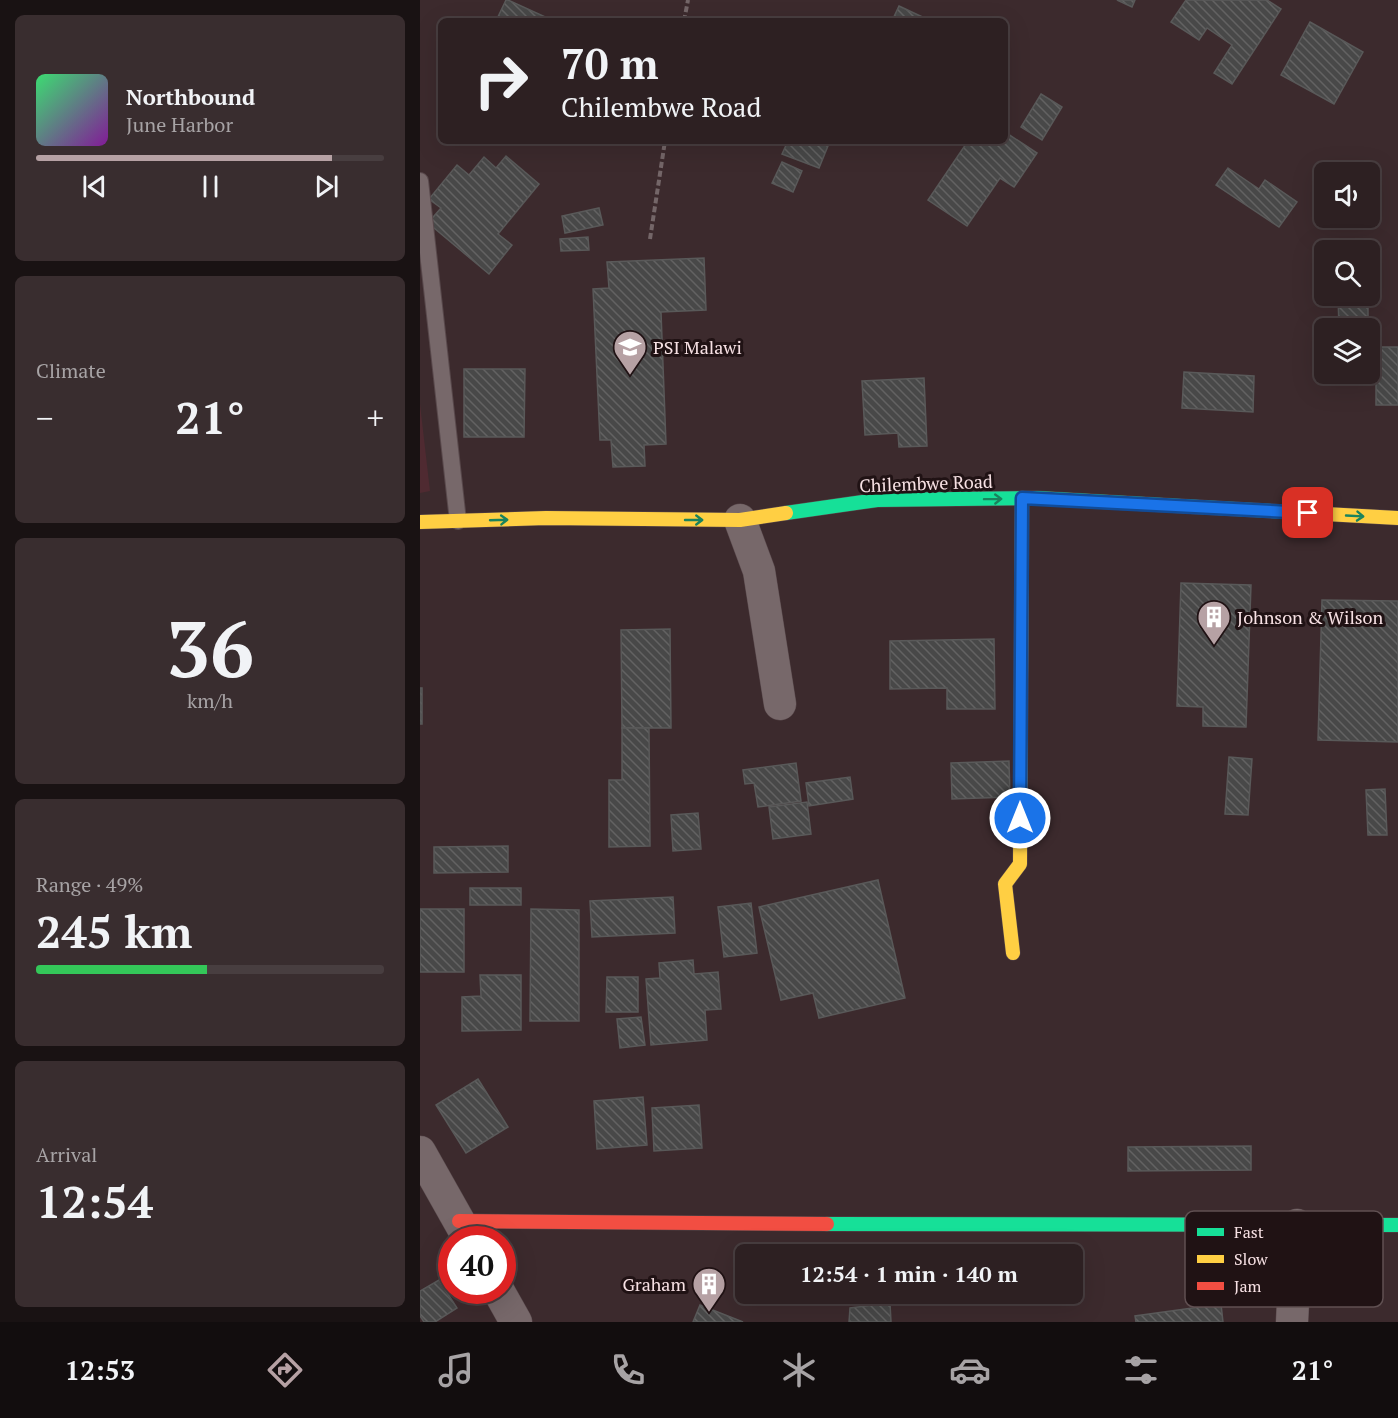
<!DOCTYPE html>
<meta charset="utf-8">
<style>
body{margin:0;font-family:"PT Serif",serif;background:#392d2f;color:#f1f3f6;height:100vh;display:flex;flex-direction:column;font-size:22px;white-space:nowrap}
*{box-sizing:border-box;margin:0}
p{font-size:20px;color:#a7a3a5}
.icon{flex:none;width:33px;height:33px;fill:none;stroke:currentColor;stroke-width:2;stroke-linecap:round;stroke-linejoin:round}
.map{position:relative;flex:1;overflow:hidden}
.drawer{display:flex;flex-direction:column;gap:15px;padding:15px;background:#191213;width:420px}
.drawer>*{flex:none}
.guide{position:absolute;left:18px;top:18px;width:570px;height:126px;border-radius:9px;box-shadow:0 6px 24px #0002,0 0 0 2px #483e40;background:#2d2022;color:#f1f3f6;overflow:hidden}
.fabs{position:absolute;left:894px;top:162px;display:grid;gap:12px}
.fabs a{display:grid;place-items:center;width:66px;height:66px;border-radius:9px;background:#2d2022;box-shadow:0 6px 24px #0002,0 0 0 2px #483e40;font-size:30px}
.speed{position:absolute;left:18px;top:1226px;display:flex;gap:12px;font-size:30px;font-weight:700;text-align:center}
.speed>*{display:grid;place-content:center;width:78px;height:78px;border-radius:50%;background:#2d2022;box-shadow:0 6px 24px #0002,0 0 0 2px #483e40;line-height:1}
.speed .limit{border:9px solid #d22;background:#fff;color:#111}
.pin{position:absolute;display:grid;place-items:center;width:51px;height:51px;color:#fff;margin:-26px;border-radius:12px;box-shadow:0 3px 9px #0006}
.me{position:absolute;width:66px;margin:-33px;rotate:0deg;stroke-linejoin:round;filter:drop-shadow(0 0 4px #0008)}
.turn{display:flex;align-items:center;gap:21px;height:126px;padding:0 24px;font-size:27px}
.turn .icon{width:78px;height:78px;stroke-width:2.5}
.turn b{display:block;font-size:42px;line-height:51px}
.big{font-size:45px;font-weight:600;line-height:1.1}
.drawer .widget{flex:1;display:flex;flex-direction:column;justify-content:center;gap:9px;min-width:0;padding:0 21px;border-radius:9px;background:#392d2f}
.drawer .dial{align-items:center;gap:0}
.dial b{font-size:78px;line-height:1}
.song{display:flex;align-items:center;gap:18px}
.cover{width:72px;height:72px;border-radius:9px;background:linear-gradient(135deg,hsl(140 70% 55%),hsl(290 70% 35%))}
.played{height:6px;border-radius:3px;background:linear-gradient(90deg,#b6a1a4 85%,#483e40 85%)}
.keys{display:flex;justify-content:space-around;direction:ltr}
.heat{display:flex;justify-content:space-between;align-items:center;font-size:33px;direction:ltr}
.charge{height:9px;border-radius:4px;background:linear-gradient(90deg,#34c759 49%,#483e40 0)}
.trip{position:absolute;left:315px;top:1244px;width:348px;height:60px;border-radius:9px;background:#2d2022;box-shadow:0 6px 24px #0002,0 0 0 2px #483e40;font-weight:600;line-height:60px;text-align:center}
.dock{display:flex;height:96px;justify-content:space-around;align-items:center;background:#120d0e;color:#a7a3a5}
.dock .icon{width:42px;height:42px}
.dock .active{color:#b6a1a4}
.dock b{font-size:27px;color:#f1f3f6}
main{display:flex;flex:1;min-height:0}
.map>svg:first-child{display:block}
.built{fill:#4f2a31}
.building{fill:url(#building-back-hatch);stroke:#595959;stroke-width:1.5}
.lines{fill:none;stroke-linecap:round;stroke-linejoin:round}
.lane-casing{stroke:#59494c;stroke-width:18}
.street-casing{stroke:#59494c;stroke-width:33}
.fast-casing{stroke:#59494c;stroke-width:15}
.slow-casing{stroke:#59494c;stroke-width:15}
.jam-casing{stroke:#59494c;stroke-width:15}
.path{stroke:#746668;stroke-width:4;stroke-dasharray:6 3;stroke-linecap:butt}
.lane{stroke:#77686a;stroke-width:16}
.street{stroke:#77686a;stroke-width:32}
.fast{stroke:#16e098;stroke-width:14}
.slow{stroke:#ffcf43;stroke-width:14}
.jam{stroke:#f24e42;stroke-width:14}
.oneway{stroke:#1a835d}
.route-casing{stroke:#114b97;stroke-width:15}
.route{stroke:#1a73e8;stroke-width:10}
.labels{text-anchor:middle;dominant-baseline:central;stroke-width:6;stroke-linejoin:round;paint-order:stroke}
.poi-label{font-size:18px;fill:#f7e1e4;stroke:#201214;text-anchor:start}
.street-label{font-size:18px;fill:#f7e1e4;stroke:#201214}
.key{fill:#201214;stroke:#605052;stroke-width:1.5}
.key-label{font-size:16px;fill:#f7e1e4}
</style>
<main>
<section class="drawer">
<div class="widget">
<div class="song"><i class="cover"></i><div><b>Northbound</b><p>June Harbor</p></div></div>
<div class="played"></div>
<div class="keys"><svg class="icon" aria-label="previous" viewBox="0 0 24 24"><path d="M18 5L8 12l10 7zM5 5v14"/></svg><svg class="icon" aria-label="pause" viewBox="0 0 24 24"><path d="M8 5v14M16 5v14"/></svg><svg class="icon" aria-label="next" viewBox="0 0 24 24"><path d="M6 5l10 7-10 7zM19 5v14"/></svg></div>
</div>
<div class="widget"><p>Climate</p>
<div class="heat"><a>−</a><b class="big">21°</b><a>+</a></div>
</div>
<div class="widget dial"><b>36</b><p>km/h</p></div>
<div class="widget"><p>Range · 49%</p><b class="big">245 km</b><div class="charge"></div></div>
<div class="widget"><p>Arrival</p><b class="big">12:54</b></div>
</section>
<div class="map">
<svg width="978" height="1322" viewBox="0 0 978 1322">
<defs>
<pattern id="building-back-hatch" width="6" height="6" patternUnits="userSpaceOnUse" patternTransform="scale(1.5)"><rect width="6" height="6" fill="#484848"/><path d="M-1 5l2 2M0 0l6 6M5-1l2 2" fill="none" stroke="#636262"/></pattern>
</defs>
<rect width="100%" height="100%" fill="#3c2a2d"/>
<path class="built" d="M0,404L10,491L0,493Z"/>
<g class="building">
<path d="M86,0H88L134,21H76Z"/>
<path d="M697,0H715L712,7Z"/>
<path d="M766,0H847L861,9L812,84L794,73L812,45L787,28L779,40L751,22Z"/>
<path d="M479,6L511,21H472Z"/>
<path d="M890,22L943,52L914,104L861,75Z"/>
<path d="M621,94L642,107L622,140L601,127Z"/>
<path d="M585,132L617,153L594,187L580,178L547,226L508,200L548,141H585Z"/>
<path d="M368,141H410L399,168L362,154Z"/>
<path d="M86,156L119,184L78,234L92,245L69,274L8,223L21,208L9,199L37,165L49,175L64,157L76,168Z"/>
<path d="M362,162L382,171L373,192L352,183Z"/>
<path d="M808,168L839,189L845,180L877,202L859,227L796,185Z"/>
<path d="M179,208L183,225L145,233L142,216Z"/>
<path d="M168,237L169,250L141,251L140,239Z"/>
<path d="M898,246H922V250H904V282H899Z"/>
<path d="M926,249H952L953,283H950V250H926Z"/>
<path d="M284,258L286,310L241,312L246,444L224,445L225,466L193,467L191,440H180L173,289L189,288L187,262Z"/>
<path d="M918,296H948V328H919Z"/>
<rect x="956" y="347" width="22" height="58"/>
<path d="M44,369H105L104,437H44Z"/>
<path d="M764,372L834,376L833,412L762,408Z"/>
<path d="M504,378L507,446L479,447L478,433L445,435L442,381Z"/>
<path d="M761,583L831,585L826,727L783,726V707L757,706Z"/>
<path d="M902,600L978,601V742L898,740Z"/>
<path d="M250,629L251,728H202L201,630Z"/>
<path d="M574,639L575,709H527V688L470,689V641Z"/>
<rect x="0" y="688" width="2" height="36"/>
<path d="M202,728H229L230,846L189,847V780H202Z"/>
<path d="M809,757L832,759L828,815L805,814Z"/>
<path d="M589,761L590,797L532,799L531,763Z"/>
<path d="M376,763L381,801L338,807L334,783L325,784L323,770Z"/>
<path d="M430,777L433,799L389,806L386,783Z"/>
<path d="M965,789L967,835H948L946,790Z"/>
<path d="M387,802L391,834L353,839L349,807Z"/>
<path d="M278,813L281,849L253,851L251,815Z"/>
<path d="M88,846V872L14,873V847Z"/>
<path d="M458,880L485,998L399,1018L393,993L361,1000L339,907Z"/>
<rect x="50" y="888" width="51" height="17"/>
<path d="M253,897L255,933L172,937L170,901Z"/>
<path d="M331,903L337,953L304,957L298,907Z"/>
<rect x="0" y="909" width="44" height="63"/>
<path d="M111,909L159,910V1021H110Z"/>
<path d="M273,960L274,974L298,972L301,1009L285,1010L287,1040L231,1045L226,979L240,978L239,963Z"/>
<path d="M60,975H101V1030L42,1031V997L61,996Z"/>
<path d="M187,977H218V1012H186Z"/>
<path d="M221,1017L225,1045L200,1048L197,1019Z"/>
<path d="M58,1079L88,1127L46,1153L16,1105Z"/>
<path d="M223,1097L227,1145L177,1149L174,1101Z"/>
<path d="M279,1105L282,1148L234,1151L232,1108Z"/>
<path d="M831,1146V1170L708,1171V1147Z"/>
<path d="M19,1280L37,1308L15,1322H4L0,1316V1291Z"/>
<path d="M470,1303L471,1322H429L430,1308Z"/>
<path d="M801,1304L803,1322H716L715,1316Z"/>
<path d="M280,1305L323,1322H273Z"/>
</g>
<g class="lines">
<g class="lane-casing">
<path id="lane" d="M0,181L38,521"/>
</g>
<g class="street-casing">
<g id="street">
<path d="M320,520L339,571L360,704"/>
<path d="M0,1152L49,1239"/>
<path d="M78,1290L96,1322"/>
<path d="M872,1322L877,1225"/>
</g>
</g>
<g class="fast-casing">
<g id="fast">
<path d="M366,513L457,500L617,498L869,512"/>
<path d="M407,1224L978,1225"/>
</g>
</g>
<g class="slow-casing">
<g id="slow">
<path d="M869,512L978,518"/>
<path d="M0,522L126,518L320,520L366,513"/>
<path d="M593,953L585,884L600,864L602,498"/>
</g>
</g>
<g class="jam-casing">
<path id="jam" d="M39,1221L407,1224"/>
</g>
<g class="path">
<path d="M264,21L268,0"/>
<path d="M230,239L245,141"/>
</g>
<use href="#lane" class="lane"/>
<use href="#street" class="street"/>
<use href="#fast" class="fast"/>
<use href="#slow" class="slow"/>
<use href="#jam" class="jam"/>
</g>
<defs><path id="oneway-shaft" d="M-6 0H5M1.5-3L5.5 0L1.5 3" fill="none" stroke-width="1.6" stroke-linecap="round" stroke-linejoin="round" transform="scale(1.5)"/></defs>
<g class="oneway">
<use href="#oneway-shaft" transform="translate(573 499) rotate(-1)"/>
<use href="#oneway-shaft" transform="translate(935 516) rotate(3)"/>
<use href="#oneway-shaft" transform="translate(79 520) rotate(-2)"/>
<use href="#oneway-shaft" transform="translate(274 520)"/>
</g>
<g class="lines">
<g class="route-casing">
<path id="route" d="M600,818L602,498L888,513"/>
</g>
<use href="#route" class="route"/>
</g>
<defs>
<g id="school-pin" transform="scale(1.725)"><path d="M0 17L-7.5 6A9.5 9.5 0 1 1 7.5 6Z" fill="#b6a1a4" stroke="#201214"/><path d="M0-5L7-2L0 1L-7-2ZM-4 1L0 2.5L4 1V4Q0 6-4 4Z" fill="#fff"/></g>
<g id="building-pin" transform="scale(1.725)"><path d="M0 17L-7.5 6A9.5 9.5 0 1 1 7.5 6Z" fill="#b6a1a4" stroke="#201214"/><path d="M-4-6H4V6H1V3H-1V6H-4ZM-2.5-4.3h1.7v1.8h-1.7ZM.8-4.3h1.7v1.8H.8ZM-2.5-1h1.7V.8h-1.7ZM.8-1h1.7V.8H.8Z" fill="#fff"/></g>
</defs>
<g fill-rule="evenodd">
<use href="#school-pin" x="210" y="347"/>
<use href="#building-pin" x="794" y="617"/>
<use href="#building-pin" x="289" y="1284"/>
</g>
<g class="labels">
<g class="poi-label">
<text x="233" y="347">PSI Malawi</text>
<text x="817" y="617">Johnson &amp; Wilson</text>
<text x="266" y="1284" text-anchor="end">Graham</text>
</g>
<g class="street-label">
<text transform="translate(506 483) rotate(-2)">Chilembwe Road</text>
</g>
</g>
<rect x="765" y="1211" width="198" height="96" rx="9" class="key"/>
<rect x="777" y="1228" width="27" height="8" fill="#16e098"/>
<rect x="777" y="1255" width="27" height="8" fill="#ffcf43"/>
<rect x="777" y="1282" width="27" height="8" fill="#f24e42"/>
<g class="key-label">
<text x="814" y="1238">Fast</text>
<text x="814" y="1265">Slow</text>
<text x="814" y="1292">Jam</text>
</g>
</svg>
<div class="fabs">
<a><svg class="icon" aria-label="sound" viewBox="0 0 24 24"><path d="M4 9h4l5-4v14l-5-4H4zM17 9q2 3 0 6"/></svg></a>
<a><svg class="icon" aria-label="search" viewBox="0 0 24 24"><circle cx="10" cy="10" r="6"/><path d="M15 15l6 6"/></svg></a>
<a><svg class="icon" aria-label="layers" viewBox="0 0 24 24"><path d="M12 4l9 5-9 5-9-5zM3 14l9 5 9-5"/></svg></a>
</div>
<div class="speed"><div class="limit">40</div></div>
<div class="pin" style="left:888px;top:513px;background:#d93025"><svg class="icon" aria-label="arrive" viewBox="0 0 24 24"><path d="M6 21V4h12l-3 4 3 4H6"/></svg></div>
<svg class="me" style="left:600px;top:818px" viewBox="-20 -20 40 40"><circle r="17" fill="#1a73e8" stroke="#fff" stroke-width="3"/><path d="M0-11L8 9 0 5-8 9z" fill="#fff"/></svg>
<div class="trip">12:54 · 1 min · 140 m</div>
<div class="guide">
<div class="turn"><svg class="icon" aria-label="right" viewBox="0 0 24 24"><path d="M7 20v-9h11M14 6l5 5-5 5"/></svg><div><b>70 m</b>Chilembwe Road</div></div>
</div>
</div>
</main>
<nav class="dock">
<b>12:53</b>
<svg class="icon active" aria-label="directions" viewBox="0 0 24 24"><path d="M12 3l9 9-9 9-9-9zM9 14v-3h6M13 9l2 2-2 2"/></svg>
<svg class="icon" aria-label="music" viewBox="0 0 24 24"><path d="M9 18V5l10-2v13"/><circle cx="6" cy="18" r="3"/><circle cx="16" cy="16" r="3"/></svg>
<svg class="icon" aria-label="phone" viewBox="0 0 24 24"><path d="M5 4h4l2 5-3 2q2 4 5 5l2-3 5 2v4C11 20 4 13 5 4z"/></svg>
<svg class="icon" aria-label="climate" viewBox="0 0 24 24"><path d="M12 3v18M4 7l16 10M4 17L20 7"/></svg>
<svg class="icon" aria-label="car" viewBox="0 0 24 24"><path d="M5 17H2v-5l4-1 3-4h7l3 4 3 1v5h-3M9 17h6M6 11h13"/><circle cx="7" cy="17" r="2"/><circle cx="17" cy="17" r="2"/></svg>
<svg class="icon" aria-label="filters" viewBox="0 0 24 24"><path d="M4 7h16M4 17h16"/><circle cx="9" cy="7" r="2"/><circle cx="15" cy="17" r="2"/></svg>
<b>21°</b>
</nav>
